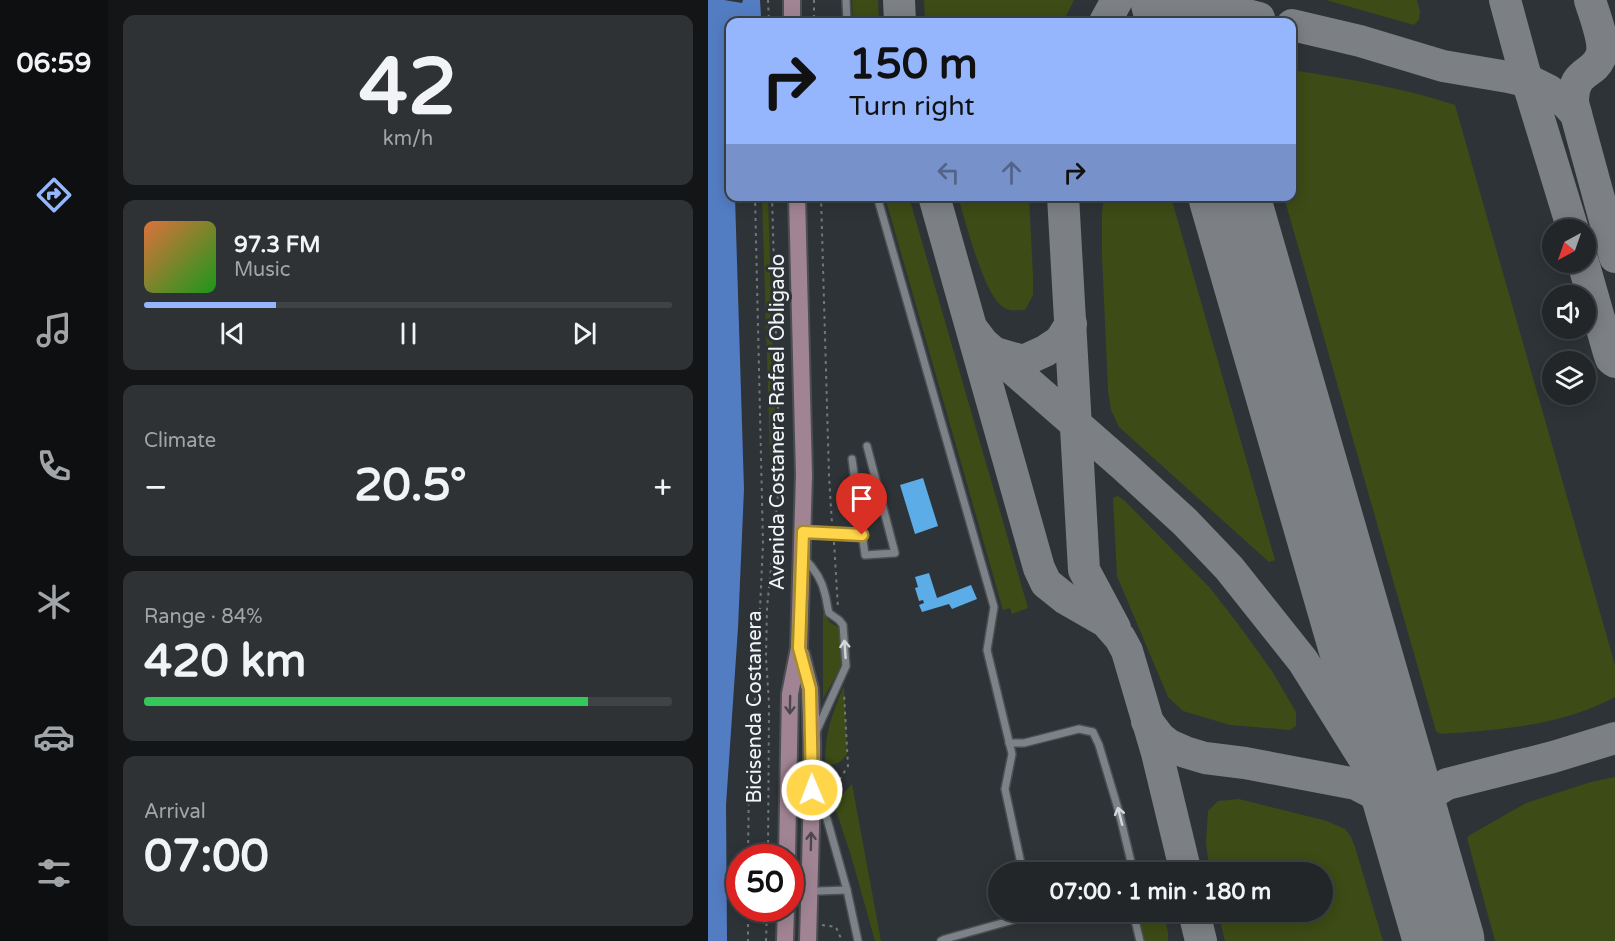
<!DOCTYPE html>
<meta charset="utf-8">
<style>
body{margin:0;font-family:"Varela Round",sans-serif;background:#2e3235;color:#f1f3f6;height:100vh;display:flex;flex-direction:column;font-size:22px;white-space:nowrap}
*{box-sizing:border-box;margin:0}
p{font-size:20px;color:#a2a5a8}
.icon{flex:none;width:33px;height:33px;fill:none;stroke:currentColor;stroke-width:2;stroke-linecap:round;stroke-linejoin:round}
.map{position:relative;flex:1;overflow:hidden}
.side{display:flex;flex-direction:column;gap:15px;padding:15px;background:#131517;width:600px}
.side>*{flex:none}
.banner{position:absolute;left:18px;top:18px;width:570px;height:183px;border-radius:12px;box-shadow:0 3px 15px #0003,0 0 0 2px #3f4346;background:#95b6fd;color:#111;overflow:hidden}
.needle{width:39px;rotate:220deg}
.controls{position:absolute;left:834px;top:219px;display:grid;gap:12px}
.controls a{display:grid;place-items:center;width:54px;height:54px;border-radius:50%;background:#222629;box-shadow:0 3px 15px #0003,0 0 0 2px #3f4346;font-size:30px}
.speed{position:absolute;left:18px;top:844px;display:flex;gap:12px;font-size:30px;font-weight:700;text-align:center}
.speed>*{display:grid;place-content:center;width:78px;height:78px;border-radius:50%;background:#222629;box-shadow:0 3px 15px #0003,0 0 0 2px #3f4346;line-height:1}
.speed .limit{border:9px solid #d22;background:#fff;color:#111}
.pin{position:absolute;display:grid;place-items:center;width:51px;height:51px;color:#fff;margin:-62px -26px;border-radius:50% 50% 50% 0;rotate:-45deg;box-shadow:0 0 6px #0007}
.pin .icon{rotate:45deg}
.me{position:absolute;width:66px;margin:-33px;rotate:359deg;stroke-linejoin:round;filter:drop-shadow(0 0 4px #0008)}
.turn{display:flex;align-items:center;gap:21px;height:126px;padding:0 24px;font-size:27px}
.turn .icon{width:78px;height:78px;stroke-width:2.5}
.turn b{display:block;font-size:42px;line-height:51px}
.lanes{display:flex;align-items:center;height:57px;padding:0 24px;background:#0003;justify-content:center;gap:30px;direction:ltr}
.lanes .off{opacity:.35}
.big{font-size:45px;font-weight:700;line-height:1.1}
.side .widget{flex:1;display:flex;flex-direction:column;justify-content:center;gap:9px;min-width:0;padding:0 21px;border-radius:12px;background:#2e3235}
.side .dial{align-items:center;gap:0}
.dial b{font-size:78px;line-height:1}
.song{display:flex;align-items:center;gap:18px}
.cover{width:72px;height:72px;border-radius:9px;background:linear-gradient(135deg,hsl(20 70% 55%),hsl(120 70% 35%))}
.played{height:6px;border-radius:3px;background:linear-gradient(90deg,#95b6fd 25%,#3f4346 25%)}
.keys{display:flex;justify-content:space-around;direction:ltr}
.heat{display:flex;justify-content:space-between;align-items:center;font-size:33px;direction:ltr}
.charge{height:9px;border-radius:4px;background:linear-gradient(90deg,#34c759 84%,#3f4346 0)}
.trip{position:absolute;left:280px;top:862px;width:345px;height:60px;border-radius:30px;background:#222629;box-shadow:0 3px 15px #0003,0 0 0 2px #3f4346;font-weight:700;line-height:60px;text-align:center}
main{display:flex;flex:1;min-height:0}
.tab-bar{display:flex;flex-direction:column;width:108px;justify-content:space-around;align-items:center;background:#0e0f10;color:#a2a5a8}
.tab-bar .icon{width:42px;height:42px}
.tab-bar .current{color:#95b6fd}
.tab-bar b{font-size:27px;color:#f1f3f6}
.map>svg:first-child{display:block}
.green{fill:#3d4b16}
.water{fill:#537dc3}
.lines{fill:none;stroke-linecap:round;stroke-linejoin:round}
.taxiway{stroke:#7c8084;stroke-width:32}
.runway{stroke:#7c8084;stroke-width:81}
.building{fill:#5cace8}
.service-casing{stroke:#4b4f52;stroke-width:10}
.secondary-casing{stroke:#4b4f52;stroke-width:20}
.path{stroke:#73787b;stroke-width:2;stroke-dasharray:3 4.5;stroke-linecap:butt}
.service{stroke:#7c8287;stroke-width:7}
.secondary{stroke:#a18494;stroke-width:16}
.oneway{stroke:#d4d8dc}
.oneway2{stroke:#4b474e}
.route-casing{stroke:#a68a30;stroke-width:15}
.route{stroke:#ffd54a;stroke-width:10}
.labels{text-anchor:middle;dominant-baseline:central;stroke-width:6;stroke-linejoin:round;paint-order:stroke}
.street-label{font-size:20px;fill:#f2f5f8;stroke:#2e3337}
</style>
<main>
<nav class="tab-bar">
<b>06:59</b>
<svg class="icon current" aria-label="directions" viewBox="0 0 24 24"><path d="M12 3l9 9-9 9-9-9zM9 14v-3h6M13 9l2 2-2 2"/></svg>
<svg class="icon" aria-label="music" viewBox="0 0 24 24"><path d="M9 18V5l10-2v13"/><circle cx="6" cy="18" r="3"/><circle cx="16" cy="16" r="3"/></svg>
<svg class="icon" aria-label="phone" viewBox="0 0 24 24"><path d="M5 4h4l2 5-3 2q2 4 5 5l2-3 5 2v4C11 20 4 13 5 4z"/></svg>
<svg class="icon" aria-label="climate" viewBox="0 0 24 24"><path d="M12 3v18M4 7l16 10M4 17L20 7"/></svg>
<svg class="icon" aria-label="car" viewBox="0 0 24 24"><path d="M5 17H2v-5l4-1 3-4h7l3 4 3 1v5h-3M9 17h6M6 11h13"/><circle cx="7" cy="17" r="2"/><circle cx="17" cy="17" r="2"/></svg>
<svg class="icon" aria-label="filters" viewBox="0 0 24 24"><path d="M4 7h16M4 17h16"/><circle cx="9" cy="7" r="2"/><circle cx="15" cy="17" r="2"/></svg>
</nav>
<section class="side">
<div class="widget dial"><b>42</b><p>km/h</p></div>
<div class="widget">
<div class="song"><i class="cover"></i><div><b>97.3 FM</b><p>Music</p></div></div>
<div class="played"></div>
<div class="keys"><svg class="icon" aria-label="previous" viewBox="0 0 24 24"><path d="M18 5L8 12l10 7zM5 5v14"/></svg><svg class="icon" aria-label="pause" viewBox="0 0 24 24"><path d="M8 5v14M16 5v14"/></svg><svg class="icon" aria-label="next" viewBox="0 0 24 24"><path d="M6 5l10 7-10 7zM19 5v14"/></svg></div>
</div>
<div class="widget"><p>Climate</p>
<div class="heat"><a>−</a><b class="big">20.5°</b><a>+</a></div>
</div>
<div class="widget"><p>Range · 84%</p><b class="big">420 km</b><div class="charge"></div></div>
<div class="widget"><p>Arrival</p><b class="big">07:00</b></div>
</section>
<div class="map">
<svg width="907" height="941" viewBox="0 0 907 941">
<rect width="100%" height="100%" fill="#2e3337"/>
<g class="green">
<path d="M144,0H170L171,22H145Z"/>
<path d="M216,0H366L355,22H217Z"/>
<path d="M618,0H709L712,12L711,20L706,25Z"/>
<path d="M584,70C639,79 694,87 747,105L907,665V697C853,726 792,730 732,734L728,731L576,197L584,196Z"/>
<path d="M54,197H60L68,454L62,455Z"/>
<path d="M177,197H201L320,608L304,614L302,608L295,610Z"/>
<path d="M250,197H321L325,275V295L317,310C308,310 301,312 294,306C276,294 257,220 250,197Z"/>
<path d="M396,197H463L567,560L561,562L411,427L403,410L400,391L394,255V212Z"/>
<path d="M410,496L417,501L502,588L530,624L564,671L588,712V726L582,730L522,725L475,711L460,697L409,576L405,498Z"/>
<path d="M115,611C119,619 122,625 132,627L134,665L115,699Z"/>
<path d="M136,686L139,754C133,763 128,765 117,765C117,732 123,717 136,686Z"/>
<path d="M907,777V941H787L759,838L762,835L818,803L883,782Z"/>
<path d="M144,784L173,941H167L144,859L126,804Z"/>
<path d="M531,799L619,821L637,829L643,837L647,847L675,941H517L510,912H615V873H502L498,843L500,811L510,801Z"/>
<path d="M429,912H455L460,932V941H437Z"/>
</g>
<path class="water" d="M0,0H16L34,3L35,0H52L53,17L44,22H22V196L27,197L36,489L30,628L18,805L19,941H0Z"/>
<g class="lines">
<g class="taxiway">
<path d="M191,0L192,22"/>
<path d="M485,0L491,3L551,18"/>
<path d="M797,0L816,70L865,230"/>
<path d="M882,0C886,14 898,43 893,56C885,77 865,68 865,103L907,257"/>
<path d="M397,22L409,0"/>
<path d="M584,25L652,41L735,66L800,77L826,83L840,90L858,103L868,114"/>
<path d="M226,196L331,568L338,583L358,599L398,622L412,638L419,651L449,753L478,873"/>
<path d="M355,196L376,570L407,628"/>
<path d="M875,262L901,353L903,359L907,362"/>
<path d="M265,330L275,343L417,467L477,522L521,568L595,661L690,813"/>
<path d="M287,353L315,361L337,351L352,341L363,324"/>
<path d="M439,721L452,738L461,745L477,752L497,758L537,763L648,784L669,795L682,805"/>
<path d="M708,844C707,811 708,802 739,784L845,757L907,738"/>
<path d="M486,912L493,941"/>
</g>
<g class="runway">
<path d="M463,0L469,22"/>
<path d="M521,196L736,941"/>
</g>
</g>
<g class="building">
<path d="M215,478L230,526L207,534L192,485Z"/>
<path d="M221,573L229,598L263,585L269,599L244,609L241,604L214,612L211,605L216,603L215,600L211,601L207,588L210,587L207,577Z"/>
</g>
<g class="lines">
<g class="service-casing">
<g id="service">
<path d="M138,0L139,22"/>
<path d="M169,196L286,607L279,650L304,754L297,789L315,873"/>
<path d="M144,459L157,555L187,553L159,446"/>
<path d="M95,532L154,535"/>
<path d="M95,557C106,568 114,579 117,594C119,601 119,607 121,613L131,620L135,625L138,666L108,732"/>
<path d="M301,743H316L371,729L385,732L391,745L411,812L424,866V873"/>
<path d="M108,797L119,819L139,890L150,941"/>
<path d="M82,892L139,890"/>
<path d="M425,912L432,941"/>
<path d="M233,941L237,939L334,912"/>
</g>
</g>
<g class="secondary-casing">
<g id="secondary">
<path d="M84,0V22"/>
<path d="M93,654L102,689L104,742V790L100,941"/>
<path d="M79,858L82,694L91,648L96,475L89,196"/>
<path d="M77,941L78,909"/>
</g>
</g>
<g class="path">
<path d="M60,0L61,22"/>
<path d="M106,0V22"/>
<path d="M113,196L121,476L124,524"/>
<path d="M126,542L130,608"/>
<path d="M120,799L140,766L136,693"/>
<path d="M40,858L41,774L49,672L55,544L47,196"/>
<path d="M60,858L61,703L58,658L59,608L72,475L64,196"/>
<path d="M40,909V941"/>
<path d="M114,925L128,927L134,941"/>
<path d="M58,941L59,909"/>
</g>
<use href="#service" class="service"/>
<use href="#secondary" class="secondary"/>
</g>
<defs><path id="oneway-shaft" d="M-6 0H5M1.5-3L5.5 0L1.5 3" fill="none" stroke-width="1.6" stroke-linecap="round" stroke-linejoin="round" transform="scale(1.5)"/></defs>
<g class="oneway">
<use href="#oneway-shaft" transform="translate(137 649) rotate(-94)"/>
<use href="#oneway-shaft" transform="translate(412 816) rotate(-104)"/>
</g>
<g class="oneway2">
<use href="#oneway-shaft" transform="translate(82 705) rotate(91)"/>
<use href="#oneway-shaft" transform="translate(103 841) rotate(-89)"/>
</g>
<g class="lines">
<g class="route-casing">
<path id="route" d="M104,790L102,689L91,648L95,532L154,535"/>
</g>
<use href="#route" class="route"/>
</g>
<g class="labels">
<g class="street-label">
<text transform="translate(70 422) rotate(-90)">Avenida Costanera Rafael Obligado</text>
<text transform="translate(47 707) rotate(-90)">Bicisenda Costanera</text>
</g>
</g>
</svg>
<div class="controls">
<a><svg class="needle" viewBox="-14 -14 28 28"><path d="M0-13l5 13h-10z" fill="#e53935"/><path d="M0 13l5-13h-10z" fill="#a2a5a8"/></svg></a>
<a><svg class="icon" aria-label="sound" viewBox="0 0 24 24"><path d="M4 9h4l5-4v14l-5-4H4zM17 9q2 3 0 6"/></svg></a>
<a><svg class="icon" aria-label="layers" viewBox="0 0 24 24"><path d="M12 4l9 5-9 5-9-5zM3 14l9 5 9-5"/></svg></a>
</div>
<div class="speed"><div class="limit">50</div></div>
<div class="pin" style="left:154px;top:535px;background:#d93025"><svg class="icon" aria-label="arrive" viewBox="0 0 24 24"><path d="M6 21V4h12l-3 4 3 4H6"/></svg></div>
<svg class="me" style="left:104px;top:790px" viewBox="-20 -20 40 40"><circle r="17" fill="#ffd54a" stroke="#fff" stroke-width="3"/><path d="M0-11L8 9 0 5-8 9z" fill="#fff"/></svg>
<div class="trip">07:00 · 1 min · 180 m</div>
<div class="banner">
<div class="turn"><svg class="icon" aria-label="right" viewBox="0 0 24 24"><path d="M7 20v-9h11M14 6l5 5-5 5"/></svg><div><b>150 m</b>Turn right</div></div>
<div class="lanes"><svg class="icon off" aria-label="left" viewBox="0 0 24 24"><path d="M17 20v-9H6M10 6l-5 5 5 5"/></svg><svg class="icon off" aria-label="ahead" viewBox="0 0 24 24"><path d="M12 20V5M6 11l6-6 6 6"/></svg><svg class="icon" aria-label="right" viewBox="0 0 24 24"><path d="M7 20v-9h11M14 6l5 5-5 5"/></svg></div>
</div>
</div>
</main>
